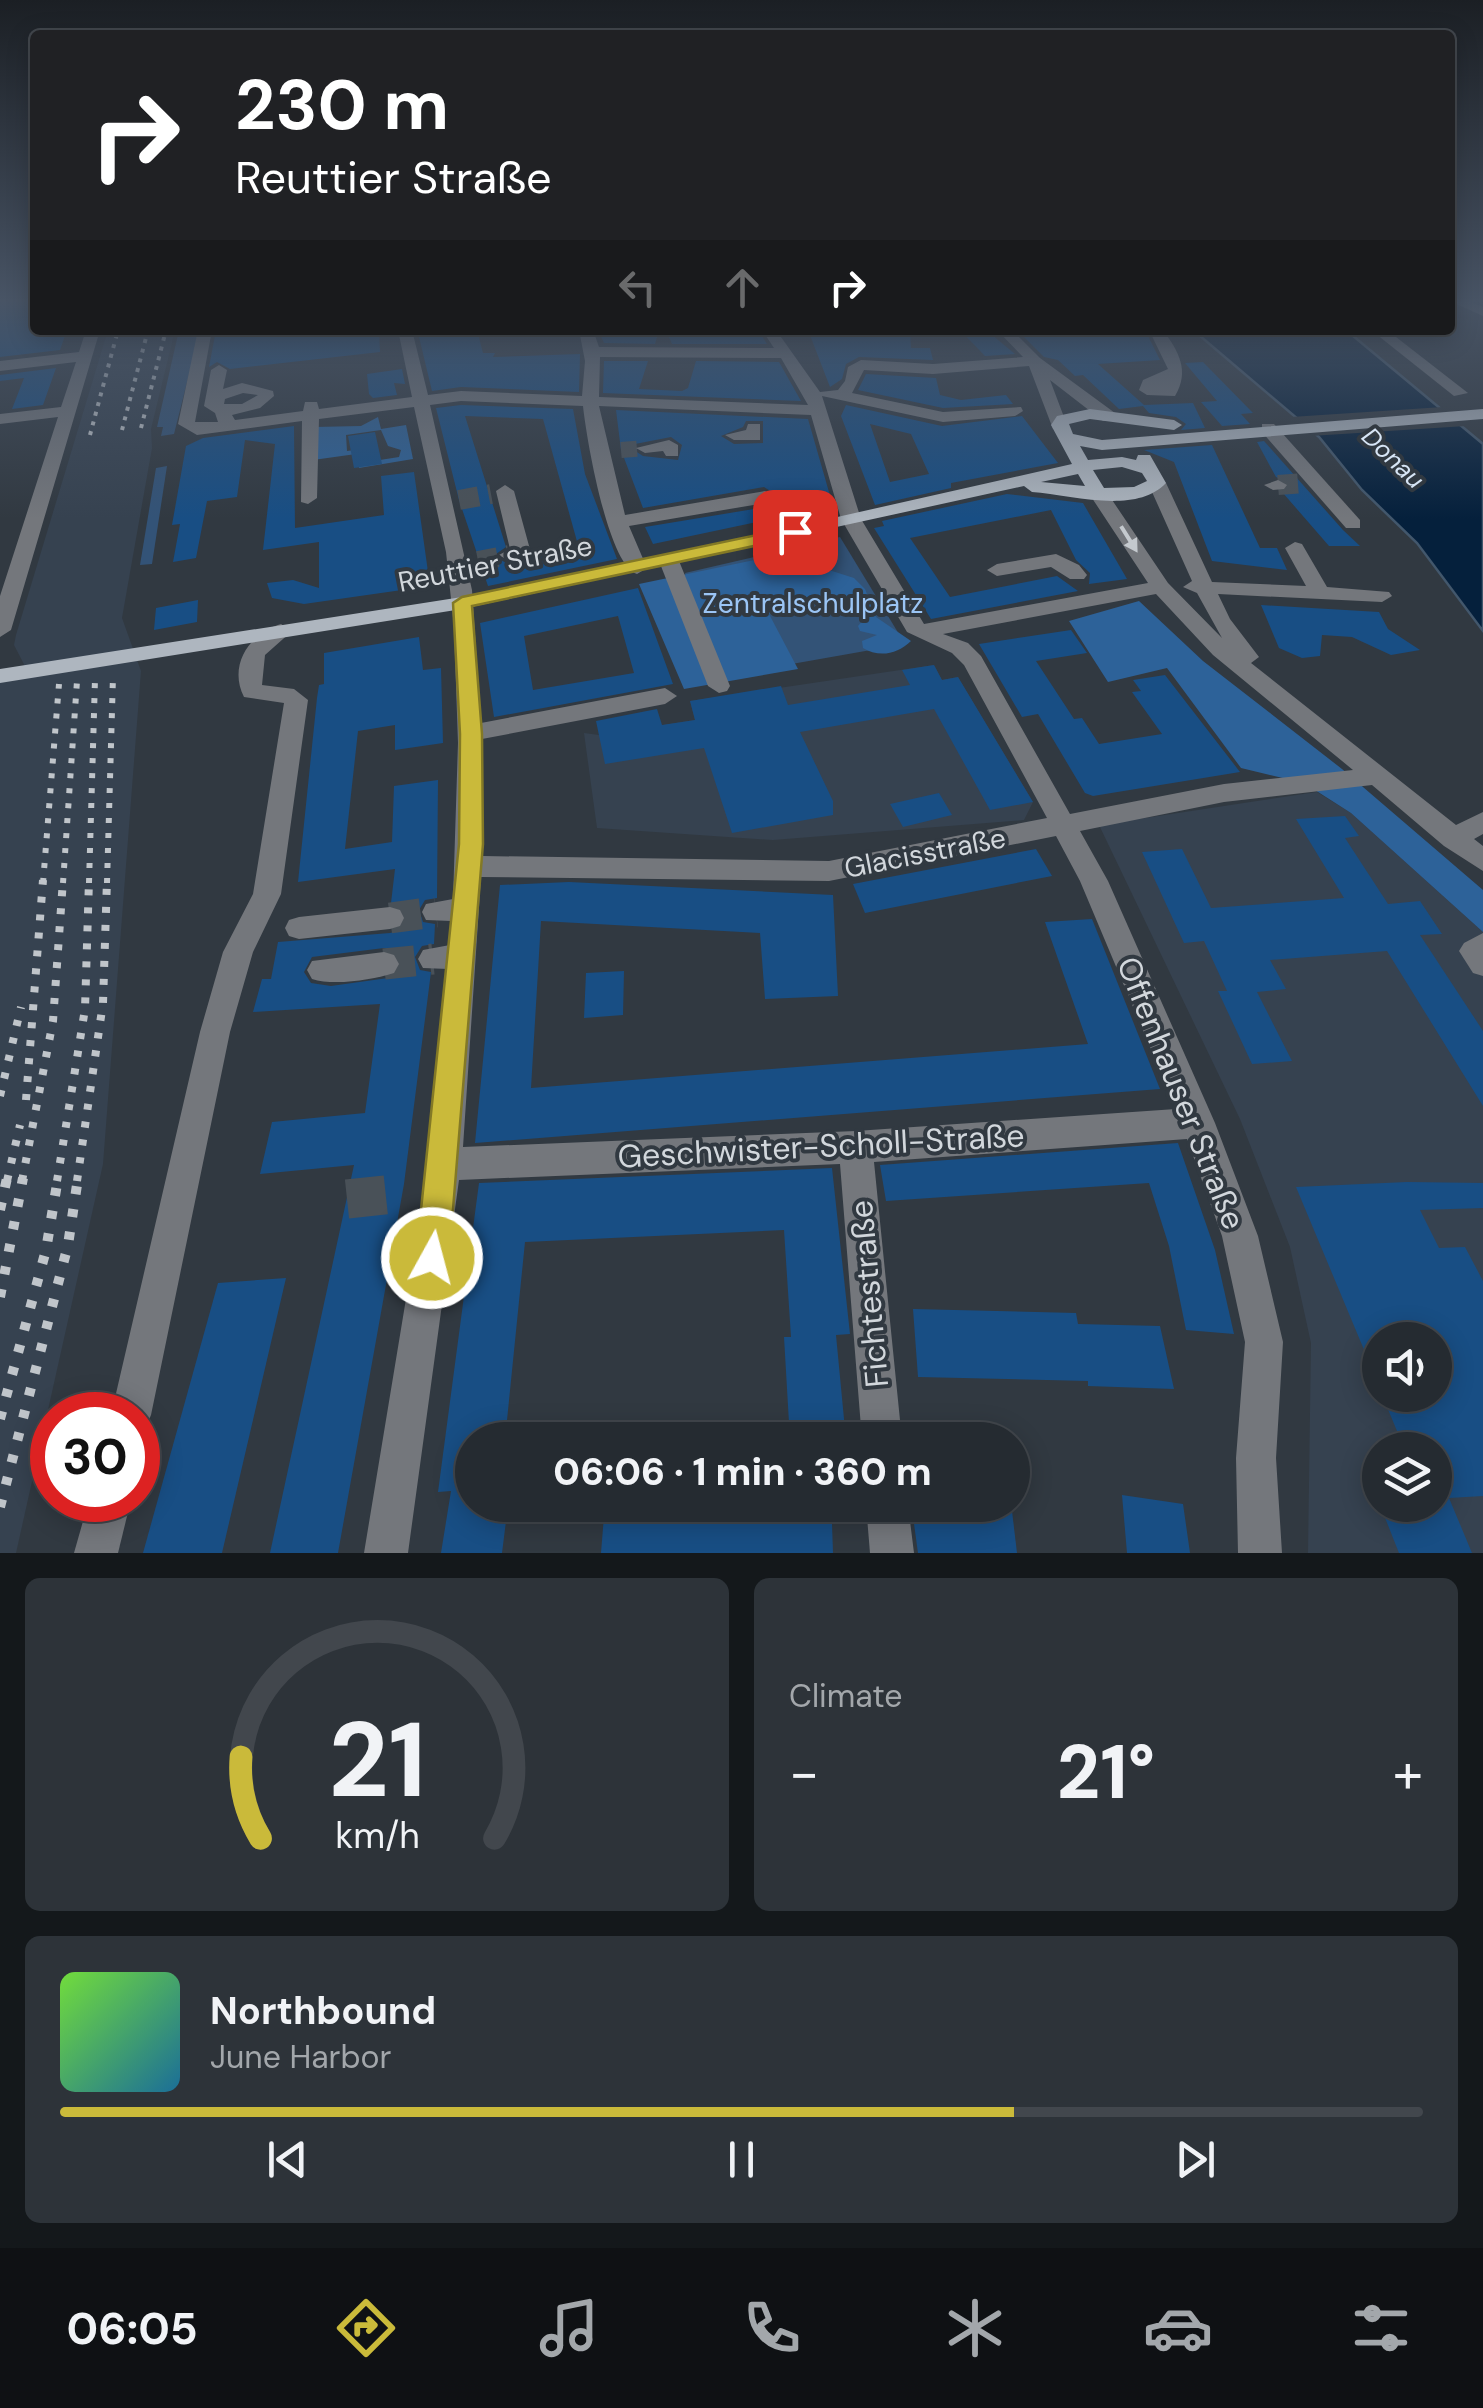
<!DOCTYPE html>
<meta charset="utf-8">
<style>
body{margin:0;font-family:"DM Sans",sans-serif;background:#2d3339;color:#f1f3f6;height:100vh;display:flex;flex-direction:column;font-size:38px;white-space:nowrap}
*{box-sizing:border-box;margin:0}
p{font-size:32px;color:#a3a7ab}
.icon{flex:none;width:55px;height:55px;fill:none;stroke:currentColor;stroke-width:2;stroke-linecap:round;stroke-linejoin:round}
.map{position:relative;height:1553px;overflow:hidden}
.drawer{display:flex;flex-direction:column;gap:25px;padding:25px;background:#14181b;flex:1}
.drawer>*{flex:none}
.guide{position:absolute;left:30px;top:30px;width:1425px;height:305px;border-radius:10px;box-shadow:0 5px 25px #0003,0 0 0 2px #42474d;background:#202124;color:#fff;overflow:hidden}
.fabs{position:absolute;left:1362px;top:1322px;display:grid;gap:20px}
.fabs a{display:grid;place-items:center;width:90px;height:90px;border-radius:50%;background:#252b31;box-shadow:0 5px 25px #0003,0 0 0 2px #42474d;font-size:50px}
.speed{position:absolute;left:30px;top:1392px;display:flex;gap:20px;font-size:50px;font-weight:700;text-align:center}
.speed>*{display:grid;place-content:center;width:130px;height:130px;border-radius:50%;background:#252b31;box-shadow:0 5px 25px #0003,0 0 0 2px #42474d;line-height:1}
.speed .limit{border:15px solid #d22;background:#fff;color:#111}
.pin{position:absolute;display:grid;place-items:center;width:85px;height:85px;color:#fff;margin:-42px;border-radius:20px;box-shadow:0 5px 15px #0006}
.me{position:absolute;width:110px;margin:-55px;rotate:7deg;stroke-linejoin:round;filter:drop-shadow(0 0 8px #0008)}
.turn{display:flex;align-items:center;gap:35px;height:210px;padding:0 40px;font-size:45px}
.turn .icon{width:130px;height:130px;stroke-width:2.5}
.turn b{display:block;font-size:70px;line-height:85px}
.lanes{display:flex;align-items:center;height:95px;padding:0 40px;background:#0003;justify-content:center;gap:50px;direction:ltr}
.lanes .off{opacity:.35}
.big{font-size:75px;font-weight:800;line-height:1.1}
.drawer .tile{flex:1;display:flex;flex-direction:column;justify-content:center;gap:15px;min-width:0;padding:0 35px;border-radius:15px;background:#2d3339}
.drawer .dial{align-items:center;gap:0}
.dial svg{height:260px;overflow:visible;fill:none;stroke:#42474d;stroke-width:7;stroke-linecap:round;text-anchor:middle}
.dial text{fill:#f1f3f6;stroke:none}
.song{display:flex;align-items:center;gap:30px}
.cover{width:120px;height:120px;border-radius:15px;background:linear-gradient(135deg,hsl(100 70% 55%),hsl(200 70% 35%))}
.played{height:10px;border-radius:5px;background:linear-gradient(90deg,#caba3a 70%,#42474d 70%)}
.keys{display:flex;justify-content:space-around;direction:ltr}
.heat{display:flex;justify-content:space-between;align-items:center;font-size:55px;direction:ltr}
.drawer .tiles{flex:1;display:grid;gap:25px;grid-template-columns:1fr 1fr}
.tile:last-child{grid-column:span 2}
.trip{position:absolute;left:455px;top:1422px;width:575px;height:100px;border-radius:50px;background:#252b31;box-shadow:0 5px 25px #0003,0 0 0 2px #42474d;font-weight:800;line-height:100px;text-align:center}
.menu{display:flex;height:160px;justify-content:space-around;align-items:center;background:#0f1114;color:#a3a7ab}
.menu .icon{width:70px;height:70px}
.menu .selected{color:#caba3a}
.menu b{font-size:45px;color:#f1f3f6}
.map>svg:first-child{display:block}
.built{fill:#364250;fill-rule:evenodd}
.green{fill:#335377}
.forest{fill:#2d6299;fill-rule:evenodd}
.water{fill:#05203c;stroke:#42576c;stroke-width:2.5}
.pier{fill:#313941}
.building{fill:#184e84;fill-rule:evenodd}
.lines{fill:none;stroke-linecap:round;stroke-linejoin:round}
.minor-tunnel-far3{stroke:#495158;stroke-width:16;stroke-dasharray:16 8;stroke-linecap:butt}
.minor-tunnel-far2{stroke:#495158;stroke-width:20;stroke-dasharray:20 10;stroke-linecap:butt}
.minor-tunnel-far1{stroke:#495158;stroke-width:31;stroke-dasharray:31 15;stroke-linecap:butt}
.minor-tunnel{stroke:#495158;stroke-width:39;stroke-dasharray:39 19;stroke-linecap:butt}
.minor{fill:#74777c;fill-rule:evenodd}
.major{fill:#aeb6bf;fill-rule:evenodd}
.rail-far3{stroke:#c0c5ca;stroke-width:4;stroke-dasharray:4 6;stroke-linecap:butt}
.rail-far2{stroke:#c0c5ca;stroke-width:6;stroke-dasharray:5 10;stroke-linecap:butt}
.rail-far1{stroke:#c0c5ca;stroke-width:8;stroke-dasharray:6 12;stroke-linecap:butt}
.rail{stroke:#c0c5ca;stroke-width:10;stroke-dasharray:8 15;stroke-linecap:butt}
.oneway{fill:#c4c9ce}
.route{fill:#caba3a;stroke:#837926;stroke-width:2.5}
.labels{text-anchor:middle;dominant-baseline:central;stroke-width:8;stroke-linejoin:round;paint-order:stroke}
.far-water-label{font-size:25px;font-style:italic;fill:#d7e5f5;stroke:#313941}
.street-label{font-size:28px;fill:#d2d7dc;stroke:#313941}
.park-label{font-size:28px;fill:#9bc5f5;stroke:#313941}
.near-street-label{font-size:32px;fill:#d2d7dc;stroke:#313941}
</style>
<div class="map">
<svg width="1483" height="1553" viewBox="0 0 1483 1553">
<rect width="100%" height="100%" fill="#313941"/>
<g class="built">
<path d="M108,330H175L151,429L152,448L122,618L141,671L103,1164L16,1553H0V676L28,672L14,645L16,635Z"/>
<path d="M934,665L942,680L958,677L1033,802L1024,820L773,840L597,828L584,733L599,735L695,720L690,701Z"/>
<path d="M1317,792L1351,813L1483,932V1553H1308L1311,1343L1290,1247L1240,1119L1099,825ZM1380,1340H1435V1395H1380ZM1380,1450H1435V1505H1380Z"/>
</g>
<g class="green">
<path d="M179,330H200L174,434L161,436L163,427H157Z"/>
<path d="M167,466L152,564L140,565L156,468Z"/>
<path d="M840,537L905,644L729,675L685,573Z"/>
</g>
<g class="forest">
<path d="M378,417L381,429L406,425L413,459L359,468L356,454L313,460L314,427L361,426ZM381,430L388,446L401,450L399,457L367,462L362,449L347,451L346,435Z"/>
<path d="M798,551L807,563L854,578L865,589L876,617L911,641C898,654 879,658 863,648L862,641L877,635L860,631L858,626L866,617L833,598L769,614L798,669L684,689L639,584Z"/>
<path d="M1139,601L1203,661L1342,769L1483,890V932L1351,813L1304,783L1241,768L1167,668L1108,682L1069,621Z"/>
</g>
<path class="water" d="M1193,330H1346L1483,444V631L1417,543L1362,490L1319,437Z"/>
<path class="pier" d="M1443,407L1466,426L1311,436L1291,417Z"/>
<g class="building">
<path d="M0,301H33L30,317H35V330H67L60,350L0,357Z"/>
<path d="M216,330H379L380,352L230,369L217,362L209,367Z"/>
<path d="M477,330L483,353H495L493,357L580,354L579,392L461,387L432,391L419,337Z"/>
<path d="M598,330H659L655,344L604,343Z"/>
<path d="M666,330H758L767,344H672Z"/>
<path d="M808,330H910L911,348H930L933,360L859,357L846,364L842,379L830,387Z"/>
<path d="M960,330H986L1015,354L985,356Z"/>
<path d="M1052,330H1145L1160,360L1098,364L1144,405L1193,403L1205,428L1181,430L1186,424L1176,417L1149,413L1143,406L1119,409L1083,375L1075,376L1058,360L1044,357L1021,334Z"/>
<path d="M604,361H648L639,389L682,391L688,388L696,361L779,362L801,401L603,393Z"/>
<path d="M1203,362L1253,413L1241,414L1250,424L1222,426L1201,402L1217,401L1185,363Z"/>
<path d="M56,368L43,405L12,409L24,378L0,381V375Z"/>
<path d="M402,369L405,384L394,383L397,395L373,398L369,394L367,374Z"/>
<path d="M866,374L936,378L940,395L961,400L1006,395L1013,404L943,408L858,390Z"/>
<path d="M461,405L573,409L585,474L617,559L488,586L459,500L436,408ZM465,416L543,419L578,545L535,553L510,565L497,558L496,554L506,547Z"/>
<path d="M846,405L942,426L1022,416L1058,463L951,483V488L875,505L841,416ZM870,424L911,434L929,474L890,482Z"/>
<path d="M616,410L808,419L833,506L653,544L645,527L766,507L778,496L764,487L643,508L621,450ZM746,421H763V443L734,444L721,436L743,427ZM671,437L682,445L678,460L643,456L632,449L635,444Z"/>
<path d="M294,426L295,528L384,515L381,476L414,472L430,586L304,604L272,598L267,583L293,580L319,588V542L263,550L275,444L245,440L237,497L207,501L196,558L173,562L180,524L172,525L186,446L203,438Z"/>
<path d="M375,432L382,464L354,468L348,436Z"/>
<path d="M1264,441L1343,530L1360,546H1329L1283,493L1291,484L1276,477L1257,442Z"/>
<path d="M1212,445L1260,548H1277L1287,570L1212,561L1174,462L1144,450Z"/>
<path d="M1007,494L1083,503L1127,579L1089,584L1090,573L1076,560L1051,510L910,538L950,597L1057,576L1078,591L931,619L874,528L884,526L882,521Z"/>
<path d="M638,588L673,684L494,717L480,623ZM618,616L634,673L533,690L524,636Z"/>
<path d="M198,600L197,622L154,630L156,608Z"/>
<path d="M1261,605L1379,612L1388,629L1420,650L1391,655L1352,637L1322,635L1320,656L1302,658L1279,648Z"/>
<path d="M1071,630L1087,653L1036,661L1074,719L1082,718L1099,744L1162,734L1132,692L1141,691L1133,680L1165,675L1240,772L1093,796L1085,793L1038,714L1022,717L979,644Z"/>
<path d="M419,637L423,670L441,668L443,743L395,750V725L358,731L345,849L392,842L394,786L438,780L437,898L425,900L419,910L423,922L435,924L434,944L422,946L415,957L420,970L431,972L404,1184L338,1553H270L354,1165L260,1174L272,1122L365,1113L380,1004L253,1012L262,979H271L278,942L390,933L401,930L407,920L403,908L391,903L395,869L298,882L317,698L319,685L324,684V653ZM384,948L395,951L402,962L395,977L331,986L311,983L304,972L312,957Z"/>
<path d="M934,665L942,680L958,677L1033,802L990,810L934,709L800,732L833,801V815L732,833L704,748L605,764L596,721L657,709L662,725L695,720L690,701L781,686L788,705L910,685L902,670Z"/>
<path d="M939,793L952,815L903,827L890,804Z"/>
<path d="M1345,816L1359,836L1345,838L1388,904L1420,901L1442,934L1420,935L1483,1031V1106L1387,951L1270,960L1286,989L1257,992L1292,1061L1252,1064L1218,991H1227L1204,941L1184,943L1142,852L1182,849L1211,908L1344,898L1296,819Z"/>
<path d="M1036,849L1052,876L865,913L853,884Z"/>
<path d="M569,882L833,895L838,996L765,999L760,933L541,921L531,1088L1088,1044L1045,922L1092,919L1160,1089L475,1143L500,885Z"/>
<path d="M624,971L623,1015L584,1018L586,973Z"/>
<path d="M1178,1143L1215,1250L1234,1334L1186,1330L1169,1246L1149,1183L886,1201L880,1165Z"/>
<path d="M832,1168L850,1334L836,1335L846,1440H790L784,1337H791L784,1230L525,1242L505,1440H472V1505H508L502,1553H441L451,1491L438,1492L479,1183Z"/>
<path d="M1407,1182L1483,1183V1208L1420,1210L1439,1248L1465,1247L1483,1281V1496L1449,1498L1472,1553H1399L1380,1505H1435V1450H1405L1382,1395H1435V1340H1380V1388L1296,1187Z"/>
<path d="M286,1278L222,1553H143L218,1283Z"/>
<path d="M913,1309L1076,1313L1078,1324L1160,1326L1174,1389L1088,1386V1381L918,1377Z"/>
<path d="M1122,1495L1183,1504L1190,1553H1127Z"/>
<path d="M912,1509L1012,1511L1017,1553H918Z"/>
<path d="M604,1516L832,1524L833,1553H601Z"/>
</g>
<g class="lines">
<path class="minor-tunnel-far3" d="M621,450L645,448"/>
<g class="minor-tunnel-far2">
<path d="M1278,485L1304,483"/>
<path d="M459,500L491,494"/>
<path d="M478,561L509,555"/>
</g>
<g class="minor-tunnel-far1">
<path d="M390,918L436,912"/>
<path d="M384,964L433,959"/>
</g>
<path class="minor-tunnel" d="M347,1199L403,1193"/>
<g class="minor">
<path d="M1450,301H1468L1483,307V316Z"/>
<path d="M86,330H100L11,630L0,637V596L58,417L0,424V414L61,407L76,362L0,371V361L79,352Z"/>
<path d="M198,330H212L195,422H218L215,413L204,406L211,370L219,365L227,370L223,389L242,383L273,391L274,396L260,408L232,415L235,420L303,411L305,402H317L319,409L412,397L398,330H412L428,395L461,391L582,396L585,361L579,330H593L599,347L774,348L762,330H776L820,392L838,390L845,381L848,367L861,360L933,364L1023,357L997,330H1012L1040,358L1115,413V421H1103L1050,380L1067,425L1053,429L1029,366L933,374L864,370L852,393L943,412L1021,407L1023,411L1015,416L943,422L822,396L861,519L924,624L1148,583L1088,492L1097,486L1104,488L1168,583L1222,638L1197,593L1183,587L1192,581L1148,483L1157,478L1166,483L1212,582L1306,586L1285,548L1295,542L1302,544L1327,587L1389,592L1392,596L1382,602L1218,594L1230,619L1259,657L1251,663L1456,825L1483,812V834L1474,839L1483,846V871L1444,846L1372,785L1224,802L1080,831L1108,881L1215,1123L1258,1236L1283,1342L1276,1458L1282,1553H1238L1236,1458L1245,1342L1222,1236L1187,1139L874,1162L902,1440H862L840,1164L459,1180L408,1553H364L421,1208L448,976V969L423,968L418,959L423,950L450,945L451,921L426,920L422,912L426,904L453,899L458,743L454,627L446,552L414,407L319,419L317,498L308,504L301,502L302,421L197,435L178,424ZM600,357L781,358L808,405L599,397ZM243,393L258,395L242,404H224L225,399ZM461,401L583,406C586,436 608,566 637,574L647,568L629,526L765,503L774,497L765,491L625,515L599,406L811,415L841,519L907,632L952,653L964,665L1047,818L829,861L482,856V739L665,704L677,696L665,688L481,723L472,590L430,405ZM1156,594L1213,655L1353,770L1224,784L1070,814L981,656L968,643L943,634ZM1056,836L1080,881L1176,1109L856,1131L463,1147L481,877L829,881Z"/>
<path d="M1149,330H1163C1179,352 1190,371 1175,396L1147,395L1139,390L1143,380L1168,369Z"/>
<path d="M1371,330H1387L1468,393L1454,396Z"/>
<path d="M748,424H760V440H734L725,435L746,430Z"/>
<path d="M1262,424H1274L1360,520V528H1346L1262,432Z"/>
<path d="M669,440L678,445V456H666L663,451L645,453L636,448Z"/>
<path d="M1278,480L1287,485L1284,489L1273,490L1264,485Z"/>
<path d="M505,485L514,491L531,553L509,561L499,555L510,549L496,491Z"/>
<path d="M1056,554L1079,565L1087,575L1084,579H1070L1051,567L997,576L987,570L997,564Z"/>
<path d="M669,555L679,561L730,686L727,691L719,693L708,686L659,561Z"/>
<path d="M281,624L292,631L265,655L262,685L294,689L308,700L281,894L253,952L230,1032L151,1415L145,1429L138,1432V1415H111L200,1032L223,952L253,894L284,703L244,697C228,666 249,633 281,624Z"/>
<path d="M390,907L400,910L404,918L400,926L390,929L299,939L289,936L285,928L289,920L299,917Z"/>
<path d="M1483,933V976L1473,973L1459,951L1464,943Z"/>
<path d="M384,952L394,955L399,964L394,973C372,980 334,986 312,979L307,970L312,961Z"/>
<path d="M89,1500H131L118,1553H74Z"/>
<path d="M866,1505H908L914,1553H870Z"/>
</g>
<path class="major" d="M1090,409L1174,420L1182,425L1174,430L1090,419L1069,424L1073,434L1102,440L1483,409V419L1102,450L1080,446L1088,460L1122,457L1136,460L1138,455H1150L1166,483C1136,515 1071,495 1032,492L1024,486L462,609L0,683V669L462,597L669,555L1072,464L1051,425L1057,416ZM1122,467L1142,473L1147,481L1134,487L1104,488L1093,470ZM1078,474L1085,486L1041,482Z"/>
<g class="rail-far3">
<path d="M141,428L166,330"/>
<path d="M122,430L148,330"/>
<path d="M90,435L118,330"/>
</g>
<g class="rail-far2">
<path d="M43,883L59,684"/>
<path d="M63,883L77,681"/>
<path d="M89,883L95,679"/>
<path d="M107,883L113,676"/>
</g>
<g class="rail-far1">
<path d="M0,1096L21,1007"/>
<path d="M26,1100L43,880"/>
<path d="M7,1181L20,1125"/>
<path d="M22,1181L53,1021L63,880"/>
<path d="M57,1181L85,1009L89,880"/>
<path d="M77,1181L103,1003L107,880"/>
</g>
<g class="rail">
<path d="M0,1210L7,1178"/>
<path d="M0,1297L23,1178"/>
<path d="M0,1419L46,1250L58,1178"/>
<path d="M0,1507L68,1245L78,1178"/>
</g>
</g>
<defs><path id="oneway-solid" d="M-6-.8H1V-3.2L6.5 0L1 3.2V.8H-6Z" transform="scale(2.5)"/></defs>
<use class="oneway" href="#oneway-solid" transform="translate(1129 539) rotate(58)"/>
<linearGradient id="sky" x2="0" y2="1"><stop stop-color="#1b1f24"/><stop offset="0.58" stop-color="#485465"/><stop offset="1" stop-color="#485465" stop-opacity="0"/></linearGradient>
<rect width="1483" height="519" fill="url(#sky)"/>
<path class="route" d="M795,527L804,532L801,536L472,606L482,734L483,844L449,1258L444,1269L432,1274L421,1269L416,1258L459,844L460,734L453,603L462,597Z"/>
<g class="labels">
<g class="far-water-label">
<text transform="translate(1393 458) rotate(44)">Donau</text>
</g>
<g class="street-label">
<text transform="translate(495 564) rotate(-11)">Reuttier Straße</text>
<text transform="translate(925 853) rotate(-11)">Glacisstraße</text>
</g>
<g class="park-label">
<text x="813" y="603">Zentralschulplatz</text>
</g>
<g class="near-street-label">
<text transform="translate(1181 1093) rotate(68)">Offenhauser Straße</text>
<text transform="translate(821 1146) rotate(-3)">Geschwister-Scholl-Straße</text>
<text transform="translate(869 1294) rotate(-95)">Fichtestraße</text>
</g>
</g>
</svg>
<div class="fabs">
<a><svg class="icon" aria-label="sound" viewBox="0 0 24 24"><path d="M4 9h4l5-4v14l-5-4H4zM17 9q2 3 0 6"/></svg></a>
<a><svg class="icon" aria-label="layers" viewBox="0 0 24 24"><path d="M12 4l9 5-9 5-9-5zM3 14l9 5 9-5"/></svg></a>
</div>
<div class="speed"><div class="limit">30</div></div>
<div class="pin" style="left:795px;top:532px;background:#d93025"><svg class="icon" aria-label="arrive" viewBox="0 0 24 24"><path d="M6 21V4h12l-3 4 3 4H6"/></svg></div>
<svg class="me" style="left:432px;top:1258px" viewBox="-20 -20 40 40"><circle r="17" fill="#caba3a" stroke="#fff" stroke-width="3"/><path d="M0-11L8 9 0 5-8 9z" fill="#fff"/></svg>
<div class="trip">06:06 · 1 min · 360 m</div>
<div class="guide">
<div class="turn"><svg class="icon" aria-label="right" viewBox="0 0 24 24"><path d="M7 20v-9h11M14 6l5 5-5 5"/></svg><div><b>230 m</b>Reuttier Straße</div></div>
<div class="lanes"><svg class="icon off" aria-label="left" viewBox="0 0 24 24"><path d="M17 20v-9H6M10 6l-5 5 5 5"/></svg><svg class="icon off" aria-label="ahead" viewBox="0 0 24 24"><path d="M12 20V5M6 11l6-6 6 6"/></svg><svg class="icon" aria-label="right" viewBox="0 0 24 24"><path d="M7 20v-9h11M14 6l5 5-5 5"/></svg></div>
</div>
</div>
<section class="drawer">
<div class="tiles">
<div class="tile dial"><svg viewBox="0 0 100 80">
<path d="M14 69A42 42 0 1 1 86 69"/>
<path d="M14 69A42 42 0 0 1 8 44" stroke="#caba3a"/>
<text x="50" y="56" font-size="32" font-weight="700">21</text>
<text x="50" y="72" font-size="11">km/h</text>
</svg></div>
<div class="tile"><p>Climate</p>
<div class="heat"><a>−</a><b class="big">21°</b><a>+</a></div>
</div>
<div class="tile">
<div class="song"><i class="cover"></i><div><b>Northbound</b><p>June Harbor</p></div></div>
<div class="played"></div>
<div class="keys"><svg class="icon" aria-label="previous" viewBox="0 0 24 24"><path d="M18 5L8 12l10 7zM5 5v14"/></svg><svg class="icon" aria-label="pause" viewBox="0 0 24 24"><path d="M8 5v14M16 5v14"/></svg><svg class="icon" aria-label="next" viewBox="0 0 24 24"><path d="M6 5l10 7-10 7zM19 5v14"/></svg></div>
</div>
</div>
</section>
<nav class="menu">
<b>06:05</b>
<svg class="icon selected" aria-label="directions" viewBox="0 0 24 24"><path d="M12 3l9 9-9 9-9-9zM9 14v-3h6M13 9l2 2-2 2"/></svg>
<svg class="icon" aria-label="music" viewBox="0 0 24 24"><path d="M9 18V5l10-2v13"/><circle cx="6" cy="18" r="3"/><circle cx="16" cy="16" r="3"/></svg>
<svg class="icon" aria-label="phone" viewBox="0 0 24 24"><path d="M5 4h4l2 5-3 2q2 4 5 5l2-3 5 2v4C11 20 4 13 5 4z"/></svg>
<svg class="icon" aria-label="climate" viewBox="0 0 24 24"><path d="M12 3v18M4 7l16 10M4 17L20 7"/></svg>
<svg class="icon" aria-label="car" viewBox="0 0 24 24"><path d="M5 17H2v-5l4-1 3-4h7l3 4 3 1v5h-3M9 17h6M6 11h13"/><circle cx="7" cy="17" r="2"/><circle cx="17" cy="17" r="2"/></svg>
<svg class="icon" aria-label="filters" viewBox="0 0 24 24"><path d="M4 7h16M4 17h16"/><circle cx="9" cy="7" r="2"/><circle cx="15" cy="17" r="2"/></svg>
</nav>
